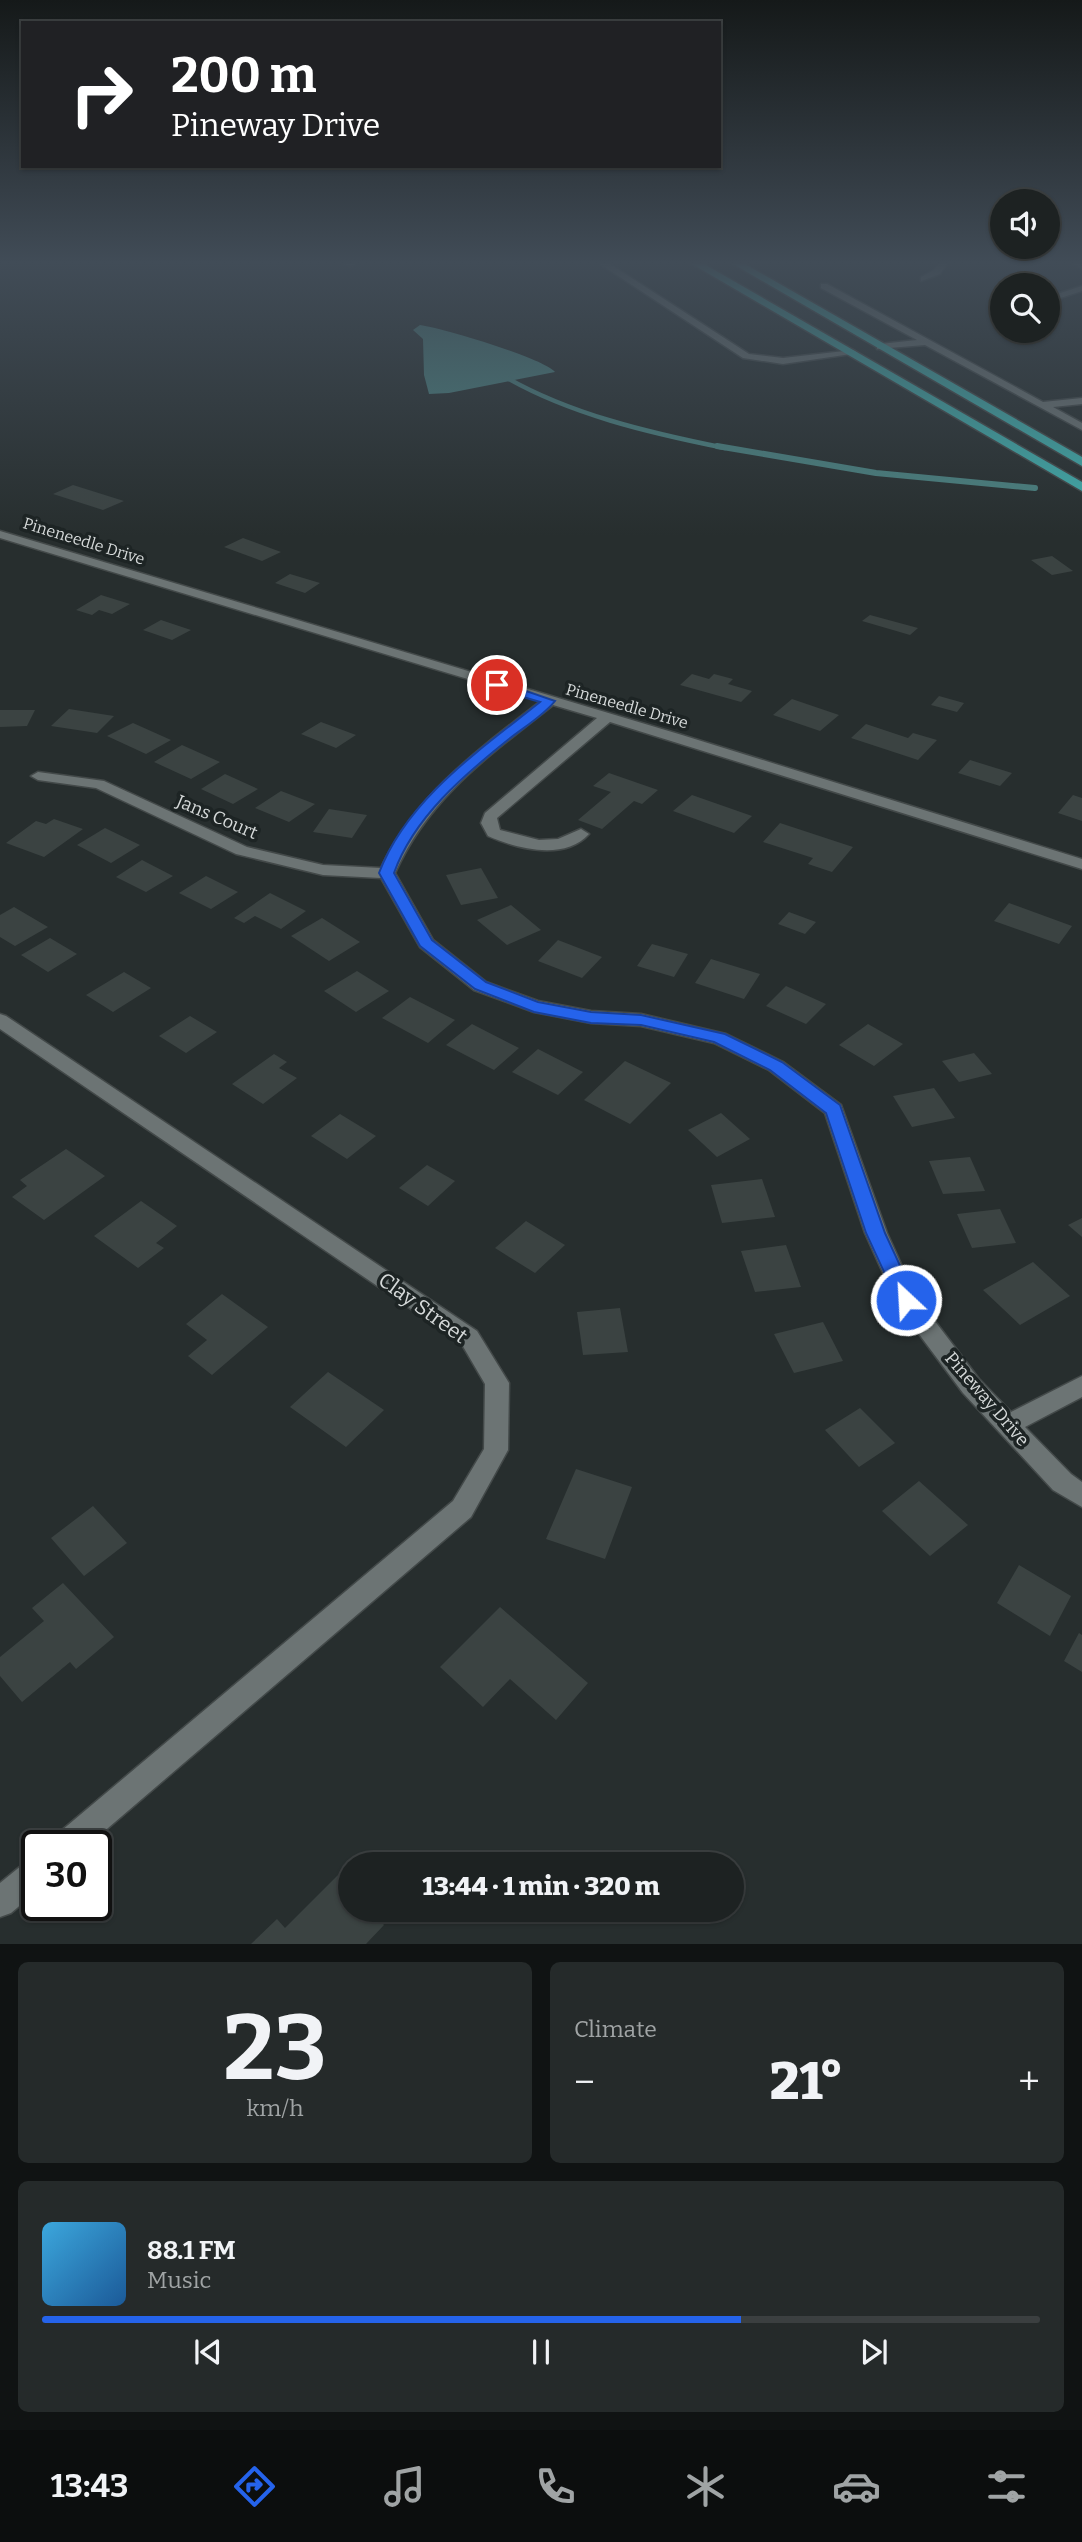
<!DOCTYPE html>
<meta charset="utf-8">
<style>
body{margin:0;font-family:Bitter,serif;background:#252a2a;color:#f1f3f6;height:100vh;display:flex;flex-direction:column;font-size:26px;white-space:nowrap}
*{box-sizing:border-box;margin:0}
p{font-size:23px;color:#a0a4a5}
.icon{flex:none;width:38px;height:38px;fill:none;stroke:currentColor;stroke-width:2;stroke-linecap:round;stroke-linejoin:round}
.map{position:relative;height:1944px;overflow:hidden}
.details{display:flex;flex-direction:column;gap:18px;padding:18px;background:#101313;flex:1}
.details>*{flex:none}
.top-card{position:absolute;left:21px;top:21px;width:700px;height:147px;border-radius:0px;box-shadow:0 2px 5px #0004,0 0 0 2px #3b3f40;background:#202124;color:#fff;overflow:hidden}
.tools{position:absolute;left:990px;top:189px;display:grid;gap:14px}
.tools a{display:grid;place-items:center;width:70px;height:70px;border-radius:50%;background:#1d2222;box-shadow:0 2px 5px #0004,0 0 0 2px #3b3f40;font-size:35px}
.speed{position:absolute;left:21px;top:1830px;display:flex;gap:14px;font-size:35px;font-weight:700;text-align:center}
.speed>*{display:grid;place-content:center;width:91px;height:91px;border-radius:50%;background:#1d2222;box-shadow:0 2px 5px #0004,0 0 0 2px #3b3f40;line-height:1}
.speed .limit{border:4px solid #111;border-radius:10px;background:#fff;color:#111}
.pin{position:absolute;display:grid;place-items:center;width:60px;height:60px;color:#fff;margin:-30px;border:4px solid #fff;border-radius:50%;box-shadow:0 2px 7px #0007}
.me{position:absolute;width:77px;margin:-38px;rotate:335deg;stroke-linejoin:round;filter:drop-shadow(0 0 5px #0008)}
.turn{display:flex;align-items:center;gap:24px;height:147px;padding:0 35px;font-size:32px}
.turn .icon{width:91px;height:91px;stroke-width:2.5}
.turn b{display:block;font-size:49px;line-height:60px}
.big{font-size:52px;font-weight:800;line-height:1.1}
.details .tile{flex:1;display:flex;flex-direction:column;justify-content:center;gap:10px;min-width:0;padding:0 24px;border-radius:10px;background:#252a2a}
.details .dial{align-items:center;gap:0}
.dial b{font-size:91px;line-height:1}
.song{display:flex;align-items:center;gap:21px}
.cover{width:84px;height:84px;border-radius:10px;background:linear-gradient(135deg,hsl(200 70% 55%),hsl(210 70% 35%))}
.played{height:7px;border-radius:4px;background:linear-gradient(90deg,#2563eb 70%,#3b3f40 70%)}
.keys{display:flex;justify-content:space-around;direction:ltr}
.heat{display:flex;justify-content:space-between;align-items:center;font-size:38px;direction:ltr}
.details .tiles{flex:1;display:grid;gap:18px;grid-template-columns:1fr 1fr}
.tile:last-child{grid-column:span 2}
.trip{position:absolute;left:338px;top:1852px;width:406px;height:70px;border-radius:35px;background:#1d2222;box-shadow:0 2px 5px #0004,0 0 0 2px #3b3f40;font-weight:800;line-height:70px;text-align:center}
.tab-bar{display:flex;height:112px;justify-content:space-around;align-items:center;background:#0c0e0e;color:#a0a4a5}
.tab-bar .icon{width:49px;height:49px}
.tab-bar .on{color:#2563eb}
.tab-bar b{font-size:32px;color:#f1f3f6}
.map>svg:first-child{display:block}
.water{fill:#4b8381}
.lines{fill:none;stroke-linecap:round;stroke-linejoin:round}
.stream-far1{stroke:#4b8381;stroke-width:4.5}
.stream{stroke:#4b8381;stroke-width:6}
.building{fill:#3b4342}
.minor-casing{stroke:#434949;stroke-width:3}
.highway-casing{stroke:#434949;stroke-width:3}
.minor{fill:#6c7474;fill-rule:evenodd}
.highway{fill:#41afad;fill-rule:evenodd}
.route{fill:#2563eb;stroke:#184099;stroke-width:2}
.labels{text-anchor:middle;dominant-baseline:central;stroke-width:7;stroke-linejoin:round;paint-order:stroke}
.far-street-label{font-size:16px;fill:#d5d9d9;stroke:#1d2424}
.street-label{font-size:18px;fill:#d5d9d9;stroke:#1d2424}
.near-street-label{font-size:21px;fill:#d5d9d9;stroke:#1d2424}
</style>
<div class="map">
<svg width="1082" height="1944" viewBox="0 0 1082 1944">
<rect width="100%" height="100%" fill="#272e2e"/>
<path class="water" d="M420,325C442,328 543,358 555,372L449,393L429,394L424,375L423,339L413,330Z"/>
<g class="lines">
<path class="stream-far1" d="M502,375C568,414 650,433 725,448"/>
<path class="stream" d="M717,446L876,473L1035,488"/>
</g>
<g class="building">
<path d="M73,485L124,501L103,510L53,494Z"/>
<path d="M243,538L281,552L262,561L224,547Z"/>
<path d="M1052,556L1073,571L1052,575L1031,560Z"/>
<path d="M290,574L320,583L305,593L275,583Z"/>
<path d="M101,595L130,604L112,614L99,610L92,615L76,610Z"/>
<path d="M870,615L918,628L910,635L862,621Z"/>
<path d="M161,620L191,630L172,640L143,630Z"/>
<path d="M692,674L709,679L714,674L733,679L728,684L752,691L741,702L680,685Z"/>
<path d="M939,696L964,703L957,712L931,705Z"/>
<path d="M792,699L839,715L820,731L773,715Z"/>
<path d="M69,709L114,716L97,733L51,726Z"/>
<path d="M0,710H35L27,726L0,727Z"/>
<path d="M321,722L356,735L336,748L301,734Z"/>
<path d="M133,723L171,740L146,754L107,736Z"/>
<path d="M866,724L908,738L913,733L937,740L918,760L851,738Z"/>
<path d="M182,745L220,762L191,779L154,762Z"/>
<path d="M970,760L1012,773L1000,786L958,773Z"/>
<path d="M609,773L658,790L642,804L634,801L602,829L578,820L611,792L593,786Z"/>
<path d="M225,774L258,789L233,804L201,789Z"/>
<path d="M281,791L315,804L289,822L255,808Z"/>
<path d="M692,795L752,816L734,833L673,811Z"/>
<path d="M1073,795L1082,798V821L1058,813Z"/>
<path d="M329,809L367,815L352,838L313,832Z"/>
<path d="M54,819L83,829L44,857L6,843L36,821L46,824Z"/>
<path d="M780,823L853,847L832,872L808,864L813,858L763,842Z"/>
<path d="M105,828L140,845L111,863L77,845Z"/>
<path d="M142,860L173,876L146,892L116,877Z"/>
<path d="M481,868L498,898L461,905L446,875Z"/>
<path d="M206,876L238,892L211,909L179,893Z"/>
<path d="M270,893L306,911L281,929L255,916L244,923L234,918Z"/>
<path d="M1009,903L1072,926L1059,944L994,921Z"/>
<path d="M511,905L541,930L507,945L477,920Z"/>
<path d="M14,907L48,927L15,946L0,937V915Z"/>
<path d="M789,912L816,922L805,934L778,924Z"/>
<path d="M322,918L360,942L329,961L291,936Z"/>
<path d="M50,938L77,954L48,972L21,955Z"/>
<path d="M558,940L602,957L582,978L538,961Z"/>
<path d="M652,944L688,954L674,977L637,966Z"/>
<path d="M711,959L760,974L744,999L695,983Z"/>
<path d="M357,971L389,991L356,1012L324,991Z"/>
<path d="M124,972L151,988L113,1012L86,995Z"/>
<path d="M786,986L826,1004L806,1024L766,1006Z"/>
<path d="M410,997L455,1020L428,1043L382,1018Z"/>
<path d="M190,1016L217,1032L186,1053L159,1036Z"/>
<path d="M472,1024L519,1048L494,1070L446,1045Z"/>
<path d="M868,1024L903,1044L874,1066L839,1045Z"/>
<path d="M538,1049L583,1072L558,1095L512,1072Z"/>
<path d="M974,1053L992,1074L959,1082L942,1061Z"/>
<path d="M274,1054L287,1062L279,1068L297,1078L263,1104L232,1084Z"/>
<path d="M625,1061L671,1083L630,1124L584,1100Z"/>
<path d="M934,1088L955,1118L912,1127L893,1096Z"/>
<path d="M721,1113L750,1139L717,1157L688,1130Z"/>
<path d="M340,1114L376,1136L347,1159L311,1136Z"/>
<path d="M66,1149L105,1176L44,1220L12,1197L27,1186L20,1180Z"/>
<path d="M970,1157L985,1191L943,1194L929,1161Z"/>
<path d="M427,1165L455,1181L428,1206L399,1188Z"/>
<path d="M762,1179L775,1217L722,1223L711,1185Z"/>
<path d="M141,1201L177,1226L156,1243L164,1248L138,1268L94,1236Z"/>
<path d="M1000,1209L1016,1243L972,1248L957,1214Z"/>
<path d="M1082,1218V1237L1068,1225Z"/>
<path d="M526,1221L565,1245L535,1273L495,1248Z"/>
<path d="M786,1245L801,1287L755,1292L741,1251Z"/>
<path d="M1033,1262L1070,1296L1020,1325L983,1290Z"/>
<path d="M222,1294L268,1327L212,1375L188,1356L207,1340L186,1324Z"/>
<path d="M620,1308L628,1352L583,1355L577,1312Z"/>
<path d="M823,1322L843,1361L794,1373L774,1334Z"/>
<path d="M328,1372L384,1410L346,1447L290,1407Z"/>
<path d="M860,1408L895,1443L859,1467L825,1430Z"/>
<path d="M576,1469L632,1487L605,1559L546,1539Z"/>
<path d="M919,1481L968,1525L930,1556L882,1511Z"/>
<path d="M93,1506L127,1543L84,1576L51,1538Z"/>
<path d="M1019,1565L1071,1596L1050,1636L997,1603Z"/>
<path d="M63,1583L114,1637L76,1669L70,1662L22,1702L0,1676V1657L44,1621L32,1608Z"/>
<path d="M500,1607L588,1683L556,1720L510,1679L483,1707L440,1667Z"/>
<path d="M1079,1633L1082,1635V1672L1064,1661Z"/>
<path d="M340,1873L350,1885V1909H371L384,1925L366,1944H251L277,1919L285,1928Z"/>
</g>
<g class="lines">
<g class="minor-casing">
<g id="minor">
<path d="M344,264H355L351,266Z"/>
<path d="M600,264H610L749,354L783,358L853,350L858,353L783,364L743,358Z"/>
<path d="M939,264H947L940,274L921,281V277L934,270Z"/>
<path d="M1074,264H1082V269Z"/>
<path d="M821,284H827L1043,402L1082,398V404L1053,407L1082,423V430L925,345L877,349V345L880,344L917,340L821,288Z"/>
<path d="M1082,286V291L1048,302V297Z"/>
<path d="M0,531L682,735L1082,859V869L610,722L497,818L500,830L539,840L558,839L581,829L589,834C565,861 517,849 488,836L481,823L485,813L597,718L553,705C490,755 429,797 395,873L433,940L486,982L538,1001L591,1011L641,1014L726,1034L783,1062L841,1105L887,1233L915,1295L979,1379L1011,1412L1082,1376V1397L1025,1427L1071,1474L1082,1482V1507L1053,1490L963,1393L898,1306L865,1233L825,1113L769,1070L714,1043L641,1026L591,1023L534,1012L474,990L420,947L381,878L323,875L236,854L96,788L38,780L31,776L38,772L104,781L247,847L323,865L381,868C415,795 479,749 541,701L0,538Z"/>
<path d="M0,1014L6,1016L477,1331L509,1383L508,1450L471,1517L87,1846H50L55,1836L453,1501L484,1449L485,1384L461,1343L0,1029Z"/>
<path d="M37,1856V1891L11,1913L0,1917V1883L27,1861Z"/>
</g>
</g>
<g class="highway-casing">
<g id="highway">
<path d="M692,264H704L1082,482V491Z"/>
<path d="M733,264H745L1082,457V466Z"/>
</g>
</g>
<use href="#minor" class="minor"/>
<use href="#highway" class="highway"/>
</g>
<linearGradient id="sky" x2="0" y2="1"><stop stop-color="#151919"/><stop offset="0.49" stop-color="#414c57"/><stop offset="1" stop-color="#414c57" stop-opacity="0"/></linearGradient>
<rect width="1082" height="536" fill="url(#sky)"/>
<path class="route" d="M497,681L555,701C543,716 524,727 509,739C464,775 414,817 394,873L432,940L486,982L538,1002L591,1012L641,1015L725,1034L782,1062L840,1105L885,1233L916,1300L914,1306L906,1308L899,1306L897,1300L866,1233L826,1113L770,1070L714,1042L641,1025L591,1023L534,1012L475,989L420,946L379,873C407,799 480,750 540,702L492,688V682Z"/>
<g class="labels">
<g class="far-street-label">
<text transform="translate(84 541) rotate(17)">Pineneedle Drive</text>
<text transform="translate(627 706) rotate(16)">Pineneedle Drive</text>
</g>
<g class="street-label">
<text transform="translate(217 817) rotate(23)">Jans Court</text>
<text transform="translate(987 1399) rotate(49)">Pineway Drive</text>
</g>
<g class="near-street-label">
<text transform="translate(423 1308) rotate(36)">Clay Street</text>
</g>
</g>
</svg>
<div class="tools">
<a><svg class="icon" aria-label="sound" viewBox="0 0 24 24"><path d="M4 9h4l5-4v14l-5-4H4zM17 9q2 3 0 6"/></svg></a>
<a><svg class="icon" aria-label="search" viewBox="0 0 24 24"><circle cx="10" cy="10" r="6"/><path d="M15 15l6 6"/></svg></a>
</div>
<div class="speed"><div class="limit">30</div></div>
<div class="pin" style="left:497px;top:685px;background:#d93025"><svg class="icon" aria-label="arrive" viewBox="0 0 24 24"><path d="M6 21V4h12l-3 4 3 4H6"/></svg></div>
<svg class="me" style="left:906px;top:1300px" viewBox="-20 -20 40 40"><circle r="17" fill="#2563eb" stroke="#fff" stroke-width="3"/><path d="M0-11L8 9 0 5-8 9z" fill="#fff"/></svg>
<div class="trip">13:44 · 1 min · 320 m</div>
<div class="top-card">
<div class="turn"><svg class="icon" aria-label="right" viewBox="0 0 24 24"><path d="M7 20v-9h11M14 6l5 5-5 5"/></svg><div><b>200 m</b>Pineway Drive</div></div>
</div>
</div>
<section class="details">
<div class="tiles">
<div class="tile dial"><b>23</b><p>km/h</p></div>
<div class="tile"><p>Climate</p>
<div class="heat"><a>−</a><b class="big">21°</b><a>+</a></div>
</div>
<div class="tile">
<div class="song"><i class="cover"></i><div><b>88.1 FM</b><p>Music</p></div></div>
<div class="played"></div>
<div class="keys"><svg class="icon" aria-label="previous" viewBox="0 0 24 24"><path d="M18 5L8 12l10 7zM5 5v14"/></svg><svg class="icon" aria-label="pause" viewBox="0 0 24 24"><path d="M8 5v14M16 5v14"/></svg><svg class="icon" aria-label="next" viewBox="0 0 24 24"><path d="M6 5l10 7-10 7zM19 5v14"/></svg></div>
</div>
</div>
</section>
<nav class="tab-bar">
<b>13:43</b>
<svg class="icon on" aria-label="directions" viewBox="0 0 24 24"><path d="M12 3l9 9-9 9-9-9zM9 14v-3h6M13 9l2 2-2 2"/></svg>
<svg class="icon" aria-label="music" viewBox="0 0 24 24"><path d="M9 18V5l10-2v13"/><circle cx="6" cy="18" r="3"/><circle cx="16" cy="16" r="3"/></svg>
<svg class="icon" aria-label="phone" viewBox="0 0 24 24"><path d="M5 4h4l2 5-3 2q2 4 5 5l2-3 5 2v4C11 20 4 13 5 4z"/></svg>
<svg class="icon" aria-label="climate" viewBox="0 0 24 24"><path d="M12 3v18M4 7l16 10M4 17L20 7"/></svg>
<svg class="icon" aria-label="car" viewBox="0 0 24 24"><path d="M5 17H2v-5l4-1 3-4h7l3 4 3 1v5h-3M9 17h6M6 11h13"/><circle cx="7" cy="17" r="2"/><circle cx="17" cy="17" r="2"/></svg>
<svg class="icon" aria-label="filters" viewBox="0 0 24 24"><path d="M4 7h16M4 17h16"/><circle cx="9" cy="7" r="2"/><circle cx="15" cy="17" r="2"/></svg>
</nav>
